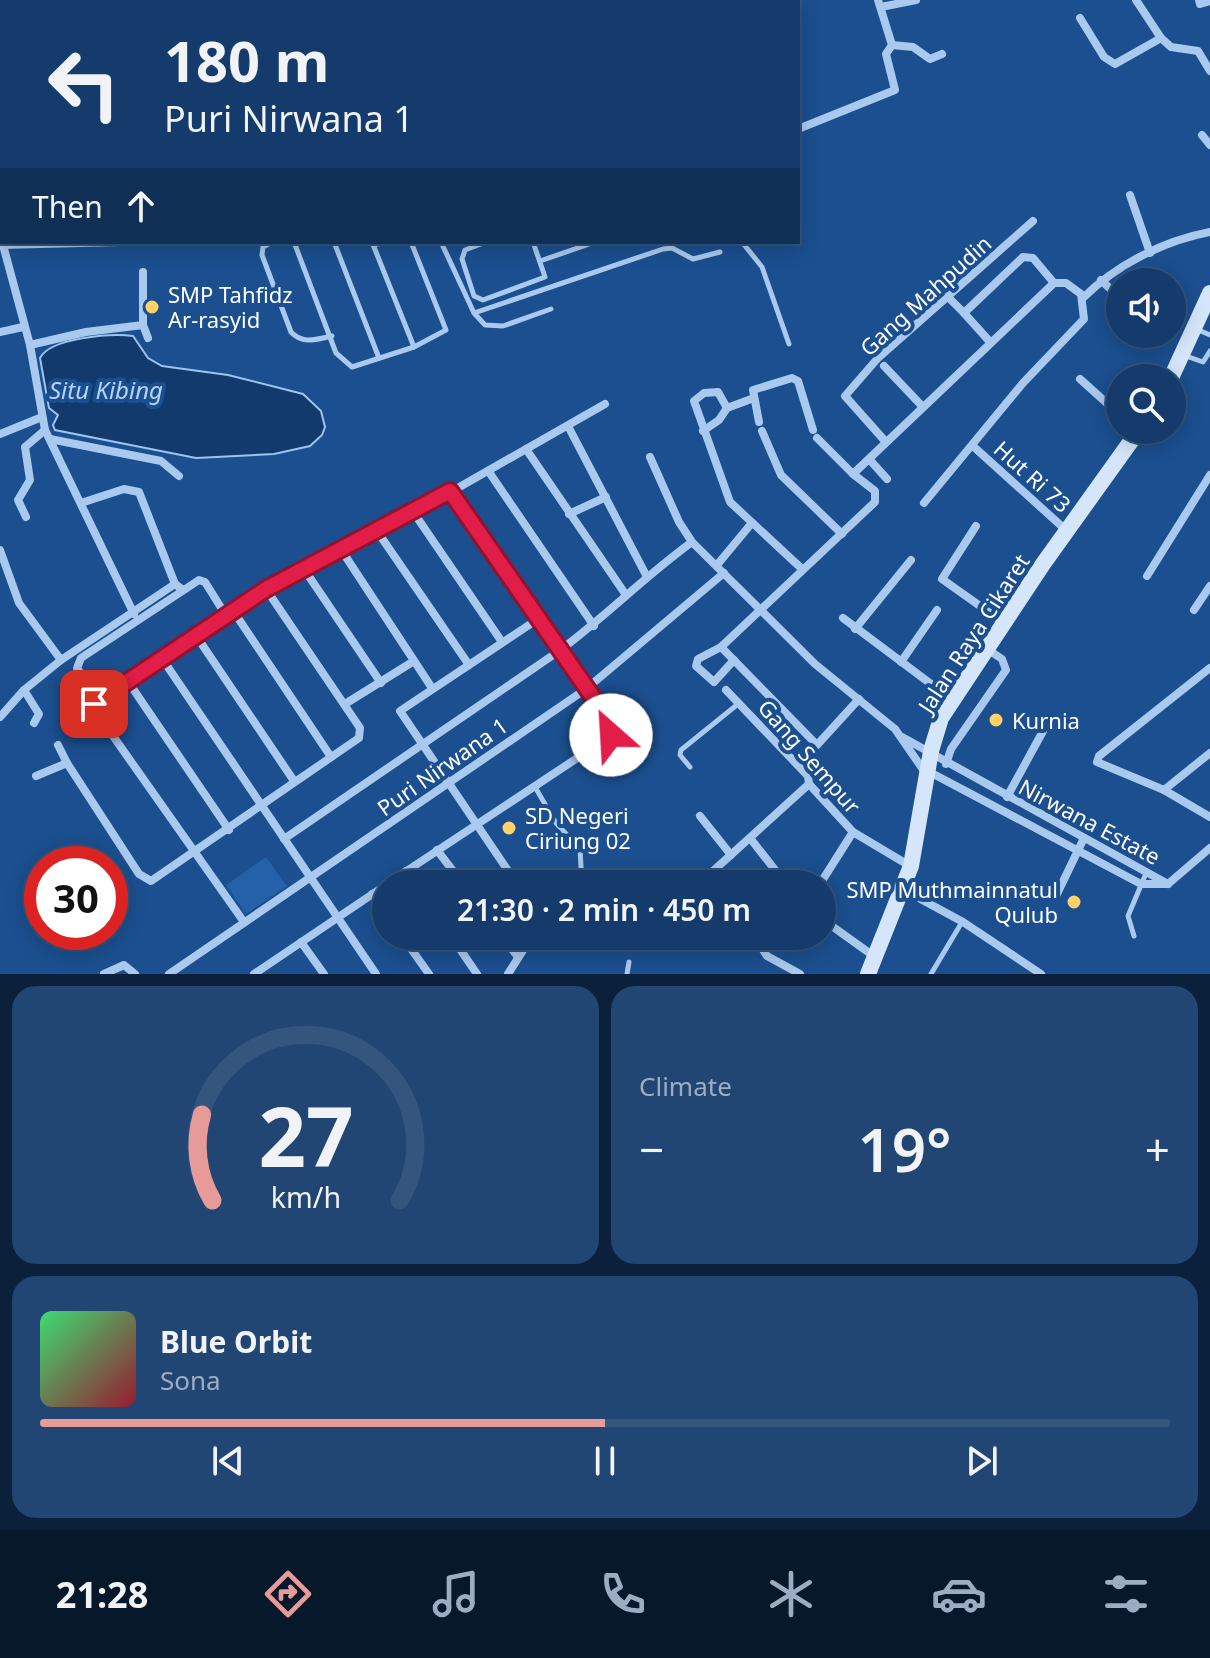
<!DOCTYPE html>
<meta charset="utf-8">
<style>
body{margin:0;font-family:"Noto Sans",sans-serif;background:#214673;color:#f1f3f6;height:100vh;display:flex;flex-direction:column;font-size:30px;white-space:nowrap}
*{box-sizing:border-box;margin:0}
p{font-size:26px;color:#9dadc1}
.icon{flex:none;width:44px;height:44px;fill:none;stroke:currentColor;stroke-width:2;stroke-linecap:round;stroke-linejoin:round}
.map{position:relative;height:974px;overflow:hidden}
.sheet{display:flex;flex-direction:column;gap:12px;padding:12px;background:#0b203b;flex:1}
.sheet>*{flex:none}
.top-card{position:absolute;left:0px;top:0px;width:800px;height:244px;box-shadow:0 4px 20px #0003,0 0 0 2px #33557e;background:#143b6b;color:#f1f3f6;overflow:hidden}
.controls{position:absolute;left:1106px;top:268px;display:grid;gap:16px}
.controls a{display:grid;place-items:center;width:80px;height:80px;border-radius:50%;background:#143b6b;box-shadow:0 4px 20px #0003,0 0 0 2px #33557e;font-size:40px}
.speed{position:absolute;left:24px;top:846px;display:flex;gap:16px;font-size:40px;font-weight:700;text-align:center}
.speed>*{display:grid;place-content:center;width:104px;height:104px;border-radius:50%;background:#143b6b;box-shadow:0 4px 20px #0003,0 0 0 2px #33557e;line-height:1}
.speed .limit{border:12px solid #d22;background:#fff;color:#111}
.pin{position:absolute;display:grid;place-items:center;width:68px;height:68px;color:#fff;margin:-34px;border-radius:16px;box-shadow:0 4px 12px #0006}
.me{position:absolute;width:88px;margin:-44px;rotate:334deg;stroke-linejoin:round;filter:drop-shadow(0 0 6px #0008)}
.turn{display:flex;align-items:center;gap:28px;height:168px;padding:0 32px;font-size:36px}
.turn .icon{width:104px;height:104px;stroke-width:2.5}
.turn b{display:block;font-size:56px;line-height:68px}
.then{display:flex;align-items:center;height:76px;padding:0 32px;background:#0003;gap:16px;font-size:30px}
.big{font-size:60px;font-weight:600;line-height:1.1}
.sheet .widget{flex:1;display:flex;flex-direction:column;justify-content:center;gap:12px;min-width:0;padding:0 28px;border-radius:24px;background:#214673}
.sheet .dial{align-items:center;gap:0}
.dial svg{height:208px;overflow:visible;fill:none;stroke:#33557e;stroke-width:7;stroke-linecap:round;text-anchor:middle}
.dial text{fill:#f1f3f6;stroke:none}
.song{display:flex;align-items:center;gap:24px}
.cover{width:96px;height:96px;border-radius:12px;background:linear-gradient(135deg,hsl(140 70% 55%),hsl(350 70% 35%))}
.played{height:8px;border-radius:4px;background:linear-gradient(90deg,#e69b98 50%,#33557e 50%)}
.keys{display:flex;justify-content:space-around;direction:ltr}
.heat{display:flex;justify-content:space-between;align-items:center;font-size:44px;direction:ltr}
.sheet .tiles{flex:1;display:grid;gap:12px;grid-template-columns:1fr 1fr}
.widget:last-child{grid-column:span 2}
.trip{position:absolute;left:372px;top:870px;width:464px;height:80px;border-radius:40px;background:#143b6b;box-shadow:0 4px 20px #0003,0 0 0 2px #33557e;font-weight:600;line-height:80px;text-align:center}
.tab-bar{display:flex;height:128px;justify-content:space-around;align-items:center;background:#08182b;color:#9dadc1}
.tab-bar .icon{width:56px;height:56px}
.tab-bar .selected{color:#e69b98}
.tab-bar b{font-size:36px;color:#f1f3f6}
.map>svg:first-child{display:block}
.green{fill:#2461a8}
.water{fill:#123a6d;stroke:#9cc4f0;stroke-width:2}
.lines{fill:none;stroke-linecap:round;stroke-linejoin:round}
.river{stroke:#123a6d;stroke-width:20}
.lane{stroke:#a9c9ee;stroke-width:5}
.street{stroke:#a9c9ee;stroke-width:8}
.secondary{stroke:#d6e6fa;stroke-width:16}
.highway{stroke:#fff;stroke-width:20}
.route-casing{stroke:#92132f;stroke-width:20}
.route{stroke:#e11d48;stroke-width:14}
.poi-dot{fill:#ffd166;stroke:#1b4f8f;stroke-width:3}
.labels{text-anchor:middle;dominant-baseline:central;stroke-width:8;stroke-linejoin:round;paint-order:stroke}
.poi-label{font-size:22px;fill:#fff;stroke:#1b4f8f;text-anchor:start}
.street-label{font-size:22px;fill:#fff;stroke:#1b4f8f}
.water-label{font-size:24px;font-style:italic;fill:#b5d3f5;stroke:#1b4f8f}
</style>
<div class="map">
<svg width="1210" height="974" viewBox="0 0 1210 974">
<rect width="100%" height="100%" fill="#1b4f8f"/>
<path class="green" d="M266,857L287,886L246,914L226,885Z"/>
<path class="water" d="M133,336L148,358L162,366L228,375L303,394L321,411L325,427L322,435L310,446L274,454L196,458L55,430L53,425L58,415L49,408L40,358C50,338 111,333 133,336Z"/>
<g class="lines">
<g class="river">
<path d="M414,2L418,0"/>
<path d="M0,54H2"/>
</g>
<g class="lane">
<path d="M1,0V23"/>
<path d="M82,0V2"/>
<path d="M700,0V2"/>
<path d="M155,2L156,0"/>
<path d="M272,242L263,247L262,255L291,332C303,345 317,339 332,336"/>
<path d="M294,242L336,353L352,367L414,347L446,330L411,242"/>
<path d="M334,242L379,358"/>
<path d="M372,242L414,347"/>
<path d="M441,242L474,313L485,325L503,326L551,309"/>
<path d="M486,242L465,250L462,259L474,296L483,300L545,277L533,242"/>
<path d="M742,242L762,267L789,344"/>
<path d="M373,245L386,242"/>
<path d="M540,261L595,242"/>
<path d="M474,313L663,249L672,248L693,259L720,252"/>
<path d="M1196,329L1210,335"/>
<path d="M1186,356L1203,362L1210,351"/>
<path d="M690,767L680,755L681,750L738,704"/>
<path d="M535,787L556,823L580,849L582,884"/>
<path d="M1134,936L1128,916L1147,871"/>
<path d="M627,974L629,962"/>
<path d="M931,974L962,922"/>
</g>
<g class="street">
<path d="M449,0L450,2"/>
<path d="M1136,0L1161,38L1171,47L1198,51L1210,71"/>
<path d="M1199,0L1200,4L1210,1"/>
<path d="M881,7L916,0"/>
<path d="M1080,18L1104,57L1115,64L1161,38"/>
<path d="M892,45L913,47L930,59L942,54"/>
<path d="M798,129L895,90L886,54L892,45L878,0"/>
<path d="M1202,135L1210,145"/>
<path d="M1130,195L1150,253"/>
<path d="M1,245L120,242"/>
<path d="M3,245L30,345L45,430L134,614"/>
<path d="M143,272V325"/>
<path d="M1101,280L1120,298"/>
<path d="M948,297L964,313"/>
<path d="M1083,298C1116,265 1163,241 1210,232"/>
<path d="M0,332L23,327"/>
<path d="M30,345L86,332L143,325L148,338"/>
<path d="M884,366L922,406"/>
<path d="M1080,379L1120,415"/>
<path d="M727,408L718,392L704,393L694,401L730,502L801,568"/>
<path d="M727,408L754,398"/>
<path d="M759,422L753,390L792,378L798,381L813,430"/>
<path d="M568,426L646,575"/>
<path d="M703,431L719,420L727,408"/>
<path d="M762,431L781,475L842,534"/>
<path d="M0,434L42,417"/>
<path d="M817,438L853,474"/>
<path d="M50,439L161,461L179,476"/>
<path d="M885,441L845,396L878,358L1033,221"/>
<path d="M974,447L1067,531"/>
<path d="M526,449L626,595"/>
<path d="M650,457L679,522L692,542L815,664L895,729L922,768L1141,884H1168L902,737"/>
<path d="M869,459L887,479"/>
<path d="M489,472L594,626"/>
<path d="M81,503L124,489L139,492L175,584"/>
<path d="M924,503L1023,383L1084,319L1081,294L1066,283H1054"/>
<path d="M414,513L502,642"/>
<path d="M569,514L606,497"/>
<path d="M26,517L18,500L30,480L25,447L45,430"/>
<path d="M976,526L942,579L1004,623"/>
<path d="M377,531L469,665"/>
<path d="M0,550L19,603L61,660"/>
<path d="M342,551L432,688"/>
<path d="M717,565L751,524"/>
<path d="M304,569L381,683"/>
<path d="M1147,576L1210,475"/>
<path d="M232,609L331,757"/>
<path d="M1194,610L1210,586"/>
<path d="M843,618L951,699"/>
<path d="M855,629L911,560"/>
<path d="M195,634L294,781"/>
<path d="M721,647L698,659L696,666L714,682L734,660"/>
<path d="M161,657L376,974"/>
<path d="M901,662L937,610"/>
<path d="M1210,668L1099,756L1097,762L1164,790L1210,817"/>
<path d="M127,680L229,830"/>
<path d="M24,690L39,714L34,723"/>
<path d="M726,690L808,776L809,784L853,832L910,866"/>
<path d="M98,699L77,668L81,658L199,580L205,582L225,614"/>
<path d="M859,699L817,745L721,647L875,502V491L853,474C920,410 987,347 1054,283L1033,258L1023,257L964,313L991,343"/>
<path d="M345,704L414,661"/>
<path d="M0,717L24,690L61,660L175,584L183,590"/>
<path d="M58,745L67,763"/>
<path d="M946,764L951,749L1006,670L1002,659L987,649"/>
<path d="M36,776L67,763L139,874L151,881L359,738L360,728L266,589"/>
<path d="M1164,790L1210,753"/>
<path d="M1007,797L1048,722"/>
<path d="M700,816L731,855"/>
<path d="M750,838L786,884"/>
<path d="M284,839L559,651C605,617 645,576 692,542"/>
<path d="M437,850L463,884"/>
<path d="M406,871L415,884"/>
<path d="M387,884L606,739L612,732L606,716L450,491"/>
<path d="M517,884L400,711L538,619"/>
<path d="M721,884L712,872L809,784"/>
<path d="M820,884L853,832"/>
<path d="M1168,884L1210,848"/>
<path d="M904,890L963,922L1041,974"/>
<path d="M372,894L386,914"/>
<path d="M1056,896L1084,838"/>
<path d="M822,919L875,957"/>
<path d="M244,922L94,709V704L266,589L414,513L605,404"/>
<path d="M402,936L429,974"/>
<path d="M451,936L477,974"/>
<path d="M502,936L518,957"/>
<path d="M754,936L767,956L800,974"/>
<path d="M301,942L324,974"/>
<path d="M104,974L124,965L135,974"/>
<path d="M169,974L586,689L724,573"/>
<path d="M254,974L386,885"/>
<path d="M508,974L532,936"/>
</g>
<g class="secondary">
<path d="M1171,378L1210,293"/>
<path d="M868,974L911,866L931,751L941,718L1043,564L1139,430"/>
</g>
<g class="highway">
<path d="M482,2L488,0"/>
<path d="M520,2L525,0"/>
<path d="M0,111H2"/>
</g>
</g>
<g class="lines">
<g class="route-casing">
<path id="route" d="M94,704L266,589L450,491L606,716L611,735"/>
</g>
<use href="#route" class="route"/>
</g>
<g class="poi-dot">
<circle cx="152" cy="307" r="8"/>
<circle cx="996" cy="720" r="8"/>
<circle cx="509" cy="828" r="8"/>
<circle cx="1074" cy="902" r="8"/>
</g>
<g class="labels">
<g class="poi-label">
<text x="168" y="294">SMP Tahfidz<tspan x="168" dy="25">Ar-rasyid</tspan></text>
<text x="1012" y="720">Kurnia</text>
<text x="525" y="815">SD Negeri<tspan x="525" dy="25">Ciriung 02</tspan></text>
<text x="1058" y="889" text-anchor="end">SMP Muthmainnatul<tspan x="1058" dy="25">Qulub</tspan></text>
</g>
<g class="street-label">
<text transform="translate(925 295) rotate(-42)">Gang Mahpudin</text>
<text transform="translate(1033 476) rotate(42)">Hut Ri 73</text>
<text transform="translate(973 633) rotate(-57)">Jalan Raya Cikaret</text>
<text transform="translate(810 756) rotate(49)">Gang Sempur</text>
<text transform="translate(442 766) rotate(-35)">Puri Nirwana 1</text>
<text transform="translate(1090 821) rotate(28)">Nirwana Estate</text>
</g>
<g class="water-label">
<text x="106" y="389">Situ Kibing</text>
</g>
</g>
</svg>
<div class="controls">
<a><svg class="icon" aria-label="sound" viewBox="0 0 24 24"><path d="M4 9h4l5-4v14l-5-4H4zM17 9q2 3 0 6"/></svg></a>
<a><svg class="icon" aria-label="search" viewBox="0 0 24 24"><circle cx="10" cy="10" r="6"/><path d="M15 15l6 6"/></svg></a>
</div>
<div class="speed"><div class="limit">30</div></div>
<div class="pin" style="left:94px;top:704px;background:#d93025"><svg class="icon" aria-label="arrive" viewBox="0 0 24 24"><path d="M6 21V4h12l-3 4 3 4H6"/></svg></div>
<svg class="me" style="left:611px;top:735px" viewBox="-20 -20 40 40"><circle r="19" fill="#fff"/><path d="M0-13L10 11 0 6-10 11z" fill="#e11d48"/></svg>
<div class="trip">21:30 · 2 min · 450 m</div>
<div class="top-card">
<div class="turn"><svg class="icon" aria-label="left" viewBox="0 0 24 24"><path d="M17 20v-9H6M10 6l-5 5 5 5"/></svg><div><b>180 m</b>Puri Nirwana 1</div></div>
<div class="then">Then<svg class="icon" aria-label="ahead" viewBox="0 0 24 24"><path d="M12 20V5M6 11l6-6 6 6"/></svg></div>
</div>
</div>
<section class="sheet">
<div class="tiles">
<div class="widget dial"><svg viewBox="0 0 100 80">
<path d="M14 69A42 42 0 1 1 86 69"/>
<path d="M14 69A42 42 0 0 1 10 36" stroke="#e69b98"/>
<text x="50" y="56" font-size="32" font-weight="700">27</text>
<text x="50" y="72" font-size="11">km/h</text>
</svg></div>
<div class="widget"><p>Climate</p>
<div class="heat"><a>−</a><b class="big">19°</b><a>+</a></div>
</div>
<div class="widget">
<div class="song"><i class="cover"></i><div><b>Blue Orbit</b><p>Sona</p></div></div>
<div class="played"></div>
<div class="keys"><svg class="icon" aria-label="previous" viewBox="0 0 24 24"><path d="M18 5L8 12l10 7zM5 5v14"/></svg><svg class="icon" aria-label="pause" viewBox="0 0 24 24"><path d="M8 5v14M16 5v14"/></svg><svg class="icon" aria-label="next" viewBox="0 0 24 24"><path d="M6 5l10 7-10 7zM19 5v14"/></svg></div>
</div>
</div>
</section>
<nav class="tab-bar">
<b>21:28</b>
<svg class="icon selected" aria-label="directions" viewBox="0 0 24 24"><path d="M12 3l9 9-9 9-9-9zM9 14v-3h6M13 9l2 2-2 2"/></svg>
<svg class="icon" aria-label="music" viewBox="0 0 24 24"><path d="M9 18V5l10-2v13"/><circle cx="6" cy="18" r="3"/><circle cx="16" cy="16" r="3"/></svg>
<svg class="icon" aria-label="phone" viewBox="0 0 24 24"><path d="M5 4h4l2 5-3 2q2 4 5 5l2-3 5 2v4C11 20 4 13 5 4z"/></svg>
<svg class="icon" aria-label="climate" viewBox="0 0 24 24"><path d="M12 3v18M4 7l16 10M4 17L20 7"/></svg>
<svg class="icon" aria-label="car" viewBox="0 0 24 24"><path d="M5 17H2v-5l4-1 3-4h7l3 4 3 1v5h-3M9 17h6M6 11h13"/><circle cx="7" cy="17" r="2"/><circle cx="17" cy="17" r="2"/></svg>
<svg class="icon" aria-label="filters" viewBox="0 0 24 24"><path d="M4 7h16M4 17h16"/><circle cx="9" cy="7" r="2"/><circle cx="15" cy="17" r="2"/></svg>
</nav>
